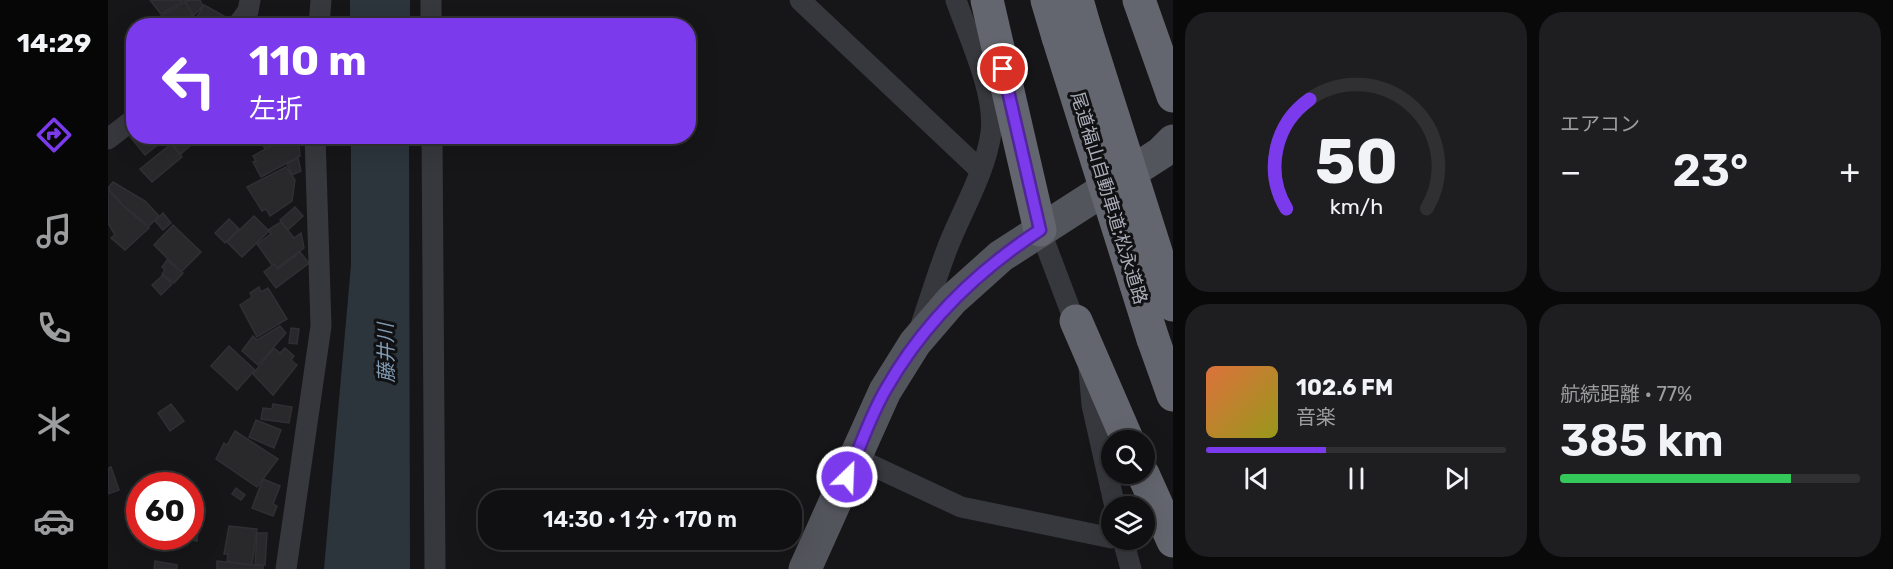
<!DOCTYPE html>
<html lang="ja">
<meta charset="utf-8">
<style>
body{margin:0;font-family:Rubik,"Noto Sans JP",sans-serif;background:#1e1e20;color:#f1f3f6;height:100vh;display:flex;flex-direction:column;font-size:22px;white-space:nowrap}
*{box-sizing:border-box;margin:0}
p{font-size:20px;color:#9c9d9f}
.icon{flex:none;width:33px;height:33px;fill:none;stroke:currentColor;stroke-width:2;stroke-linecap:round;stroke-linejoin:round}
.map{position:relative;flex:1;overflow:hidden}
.details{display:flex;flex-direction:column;gap:12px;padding:12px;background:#09090a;width:720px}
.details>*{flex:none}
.hud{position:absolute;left:18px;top:18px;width:570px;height:126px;border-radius:24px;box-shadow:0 6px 24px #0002,0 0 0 2px #303032;background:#7c3aed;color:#fff;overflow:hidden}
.fabs{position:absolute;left:993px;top:430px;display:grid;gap:12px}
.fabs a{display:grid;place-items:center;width:54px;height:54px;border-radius:50%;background:#101012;box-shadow:0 6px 24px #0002,0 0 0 2px #303032;font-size:30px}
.speed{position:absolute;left:18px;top:472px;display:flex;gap:12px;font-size:30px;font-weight:700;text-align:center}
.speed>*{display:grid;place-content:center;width:78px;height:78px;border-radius:50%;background:#101012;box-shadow:0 6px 24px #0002,0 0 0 2px #303032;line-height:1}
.speed .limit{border:9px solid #d22;background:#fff;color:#111}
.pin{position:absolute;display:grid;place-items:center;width:51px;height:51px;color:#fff;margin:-26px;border:3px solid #fff;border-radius:50%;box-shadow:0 2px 6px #0007}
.me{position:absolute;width:66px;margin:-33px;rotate:24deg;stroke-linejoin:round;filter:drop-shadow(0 0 4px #0008)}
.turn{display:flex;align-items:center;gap:21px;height:126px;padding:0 24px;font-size:27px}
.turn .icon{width:78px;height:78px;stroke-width:2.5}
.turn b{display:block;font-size:42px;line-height:51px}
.big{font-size:45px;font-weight:600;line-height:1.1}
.details .widget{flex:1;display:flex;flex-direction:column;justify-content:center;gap:9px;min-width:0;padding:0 21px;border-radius:24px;background:#1e1e20}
.details .dial{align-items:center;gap:0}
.dial svg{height:156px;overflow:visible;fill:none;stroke:#303032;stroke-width:7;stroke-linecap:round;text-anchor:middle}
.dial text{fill:#f1f3f6;stroke:none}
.song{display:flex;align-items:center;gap:18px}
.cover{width:72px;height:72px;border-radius:9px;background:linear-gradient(135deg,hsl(20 70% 55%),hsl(60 70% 35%))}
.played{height:6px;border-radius:3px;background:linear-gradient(90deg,#7c3aed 40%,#303032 40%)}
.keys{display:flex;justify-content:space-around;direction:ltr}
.heat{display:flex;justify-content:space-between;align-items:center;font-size:33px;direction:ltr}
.charge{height:9px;border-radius:4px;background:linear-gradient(90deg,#34c759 77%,#303032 0)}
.details .tiles{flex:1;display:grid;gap:12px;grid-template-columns:repeat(2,1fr)}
.trip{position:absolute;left:370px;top:490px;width:324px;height:60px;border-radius:24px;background:#101012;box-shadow:0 6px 24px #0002,0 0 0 2px #303032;font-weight:600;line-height:60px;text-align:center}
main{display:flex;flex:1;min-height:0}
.tabs{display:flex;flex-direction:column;width:108px;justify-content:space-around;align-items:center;background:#060607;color:#9c9d9f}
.tabs .icon{width:42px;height:42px}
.tabs .active{color:#7c3aed}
.tabs b{font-size:27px;color:#f1f3f6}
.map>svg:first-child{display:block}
.water{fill:#2c353c}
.building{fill:#29292c;stroke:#303034;stroke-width:1.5}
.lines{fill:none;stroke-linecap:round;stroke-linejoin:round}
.minor{stroke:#37383d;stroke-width:21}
.primary{stroke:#53555c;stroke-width:33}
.motorway{stroke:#63666e;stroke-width:33}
.motorway-bridge{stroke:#63666e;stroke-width:33}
.route-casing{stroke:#51269a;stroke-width:15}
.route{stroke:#7c3aed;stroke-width:10}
.labels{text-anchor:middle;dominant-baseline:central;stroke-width:6;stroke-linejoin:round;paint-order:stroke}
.street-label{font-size:18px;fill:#a8adb8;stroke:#111113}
.water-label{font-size:20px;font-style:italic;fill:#7f9bb3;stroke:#111113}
</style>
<main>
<nav class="tabs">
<b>14:29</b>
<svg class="icon active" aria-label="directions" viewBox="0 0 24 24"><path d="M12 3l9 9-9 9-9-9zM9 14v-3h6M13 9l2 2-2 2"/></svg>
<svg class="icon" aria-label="music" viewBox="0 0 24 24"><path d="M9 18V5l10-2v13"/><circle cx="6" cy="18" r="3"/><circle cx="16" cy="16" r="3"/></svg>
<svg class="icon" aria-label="phone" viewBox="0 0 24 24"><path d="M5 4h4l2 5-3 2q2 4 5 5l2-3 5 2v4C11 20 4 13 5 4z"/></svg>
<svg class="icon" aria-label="climate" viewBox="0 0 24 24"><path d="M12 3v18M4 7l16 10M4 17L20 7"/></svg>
<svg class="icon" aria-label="car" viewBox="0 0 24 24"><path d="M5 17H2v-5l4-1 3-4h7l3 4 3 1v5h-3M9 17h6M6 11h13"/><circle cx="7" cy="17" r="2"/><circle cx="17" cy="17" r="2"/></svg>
</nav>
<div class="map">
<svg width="1065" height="569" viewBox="0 0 1065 569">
<rect width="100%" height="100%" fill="#161618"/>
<g class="water">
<rect x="242" y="0" width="60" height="25"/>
<path d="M243,137H301L302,569H216L243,265Z"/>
</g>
<g class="building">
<path d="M42,0H73L74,2L53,14Z"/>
<path d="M92,0L95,6L85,16L77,1H74Z"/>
<path d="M77,2L85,15L66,26H49L46,20Z"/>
<path d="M96,5L125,21L123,26H94L86,22Z"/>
<path d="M26,128V136H61L37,155L19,133Z"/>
<path d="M64,136H77L84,144L73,154L65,145L69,142Z"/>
<path d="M151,136H181L157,149Z"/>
<path d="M181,136H190L192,156L153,177L145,162L148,161L145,156Z"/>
<path d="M63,144L74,157L44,182L32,169Z"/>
<path d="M190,158L193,171L184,175L179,164Z"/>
<path d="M178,167L187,180L184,201L162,216L158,209L154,211L139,187Z"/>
<path d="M5,182L37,201L51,216L41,226L15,205L0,188Z"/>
<path d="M0,189L14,205L41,228L17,250L3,238L7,235L0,223Z"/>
<path d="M187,207L195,216L180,230L172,220Z"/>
<path d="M55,213L63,223L55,230L47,221Z"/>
<path d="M146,216L161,231L134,257L119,242Z"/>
<path d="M121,219L131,229L117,243L107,233Z"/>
<path d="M173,222L186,238L193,233L196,248L169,268L166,264L164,265L149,244L163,234L160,230Z"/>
<path d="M65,225L93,252L73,272L46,245Z"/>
<path d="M192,252L201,263L168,288L156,272L166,264L170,269Z"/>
<path d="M59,260L75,273L66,283L54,274L57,270L54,267Z"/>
<path d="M55,275L64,284L53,295L44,285Z"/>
<path d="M151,287L153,292L160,288L179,319L149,337L132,305L144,297L142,293Z"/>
<path d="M172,326L178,333L150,365L134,351L145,336L149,340Z"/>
<path d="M183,328L191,329L189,344L181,343Z"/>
<path d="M121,346L147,370L129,390L103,366Z"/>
<path d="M166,348L172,353L177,348L186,356L183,360L189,365L165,395L145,374Z"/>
<path d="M63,404L76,421L62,431L50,413Z"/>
<path d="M165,404L184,407L181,423L153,419L155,408L164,409Z"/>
<path d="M148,420L173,430L166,448L141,437Z"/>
<path d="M127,431L170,459L149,487L108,459L116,443L119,445Z"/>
<path d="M3,467L11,490L0,494V468Z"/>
<path d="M155,479L172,486L165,504L169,506L165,516L144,508Z"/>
<path d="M128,488L137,495L133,500L124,494Z"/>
<path d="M82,512L90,513L89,541L72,537H82Z"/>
<path d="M121,526L149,529L144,565L119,561L120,554H116Z"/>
<path d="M149,533H159L157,565H147Z"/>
<path d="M47,561L69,565V569H46Z"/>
<path d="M109,561L155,566V569H109Z"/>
</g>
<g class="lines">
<g class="minor">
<path d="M323,0V26"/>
<path d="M692,0L872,170"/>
<path d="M129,26L140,11L142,0"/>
<path d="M211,26L213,0"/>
<path d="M324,136L327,569"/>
<path d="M0,139L26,119"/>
<path d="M932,230L971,333"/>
<path d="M812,328C821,302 829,275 839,249C853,212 877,174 883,133C888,93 861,38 848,0"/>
<path d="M981,369L984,405L1007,507"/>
<path d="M748,458L853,507L1004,538"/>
<path d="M1015,540L1023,569"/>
<path d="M178,569L213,326L207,136"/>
</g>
<path class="primary" d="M697,569L777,391L807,343L844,300L893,256L1053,153L1065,141"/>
<g class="motorway">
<path d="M879,0L932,230"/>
<path d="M939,0L950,37"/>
<path d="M969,0L978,31"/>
<path d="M1031,0L1065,96"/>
<path d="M968,321L1020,441"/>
<path d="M1045,339L1065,395"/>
<path d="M1035,474L1065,541"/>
</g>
<g class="motorway-bridge">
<path d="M978,31L1065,305"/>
<path d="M950,37L1045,339"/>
</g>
</g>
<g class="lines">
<g class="route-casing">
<path id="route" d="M739,477C752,448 762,416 778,389C816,322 869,271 932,230L895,69"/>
</g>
<use href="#route" class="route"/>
</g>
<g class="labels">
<g class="street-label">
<text transform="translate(1001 198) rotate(73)">尾道福山自動車道;松永道路</text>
</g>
<g class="water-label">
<text transform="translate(278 353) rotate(-91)">藤井川</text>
</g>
</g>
</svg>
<div class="fabs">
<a><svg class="icon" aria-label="search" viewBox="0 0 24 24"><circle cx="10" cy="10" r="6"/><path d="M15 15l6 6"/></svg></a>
<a><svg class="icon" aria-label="layers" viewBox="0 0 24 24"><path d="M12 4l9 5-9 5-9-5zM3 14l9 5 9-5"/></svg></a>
</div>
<div class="speed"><div class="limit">60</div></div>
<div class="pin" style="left:895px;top:69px;background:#d93025"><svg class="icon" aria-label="arrive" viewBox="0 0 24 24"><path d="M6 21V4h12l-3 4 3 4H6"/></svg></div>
<svg class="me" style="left:739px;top:477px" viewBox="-20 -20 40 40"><circle r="17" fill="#7c3aed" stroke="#fff" stroke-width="3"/><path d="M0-11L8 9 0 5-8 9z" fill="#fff"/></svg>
<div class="trip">14:30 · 1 分 · 170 m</div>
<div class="hud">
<div class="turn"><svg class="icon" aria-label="left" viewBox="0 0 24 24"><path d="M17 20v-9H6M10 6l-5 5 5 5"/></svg><div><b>110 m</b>左折</div></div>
</div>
</div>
<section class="details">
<div class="tiles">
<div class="widget dial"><svg viewBox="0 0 100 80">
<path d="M14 69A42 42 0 1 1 86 69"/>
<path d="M14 69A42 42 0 0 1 26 13" stroke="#7c3aed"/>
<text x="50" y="56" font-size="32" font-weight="700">50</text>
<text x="50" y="72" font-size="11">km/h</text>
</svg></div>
<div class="widget"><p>エアコン</p>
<div class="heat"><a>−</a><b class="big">23°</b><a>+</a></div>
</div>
<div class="widget">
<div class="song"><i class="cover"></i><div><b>102.6 FM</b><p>音楽</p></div></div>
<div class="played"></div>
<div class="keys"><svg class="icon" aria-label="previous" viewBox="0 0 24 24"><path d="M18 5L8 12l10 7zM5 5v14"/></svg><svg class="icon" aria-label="pause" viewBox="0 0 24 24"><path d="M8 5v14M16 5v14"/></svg><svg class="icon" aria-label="next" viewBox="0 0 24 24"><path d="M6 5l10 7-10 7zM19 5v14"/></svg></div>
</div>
<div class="widget"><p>航続距離 · 77%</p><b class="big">385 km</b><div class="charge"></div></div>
</div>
</section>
</main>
